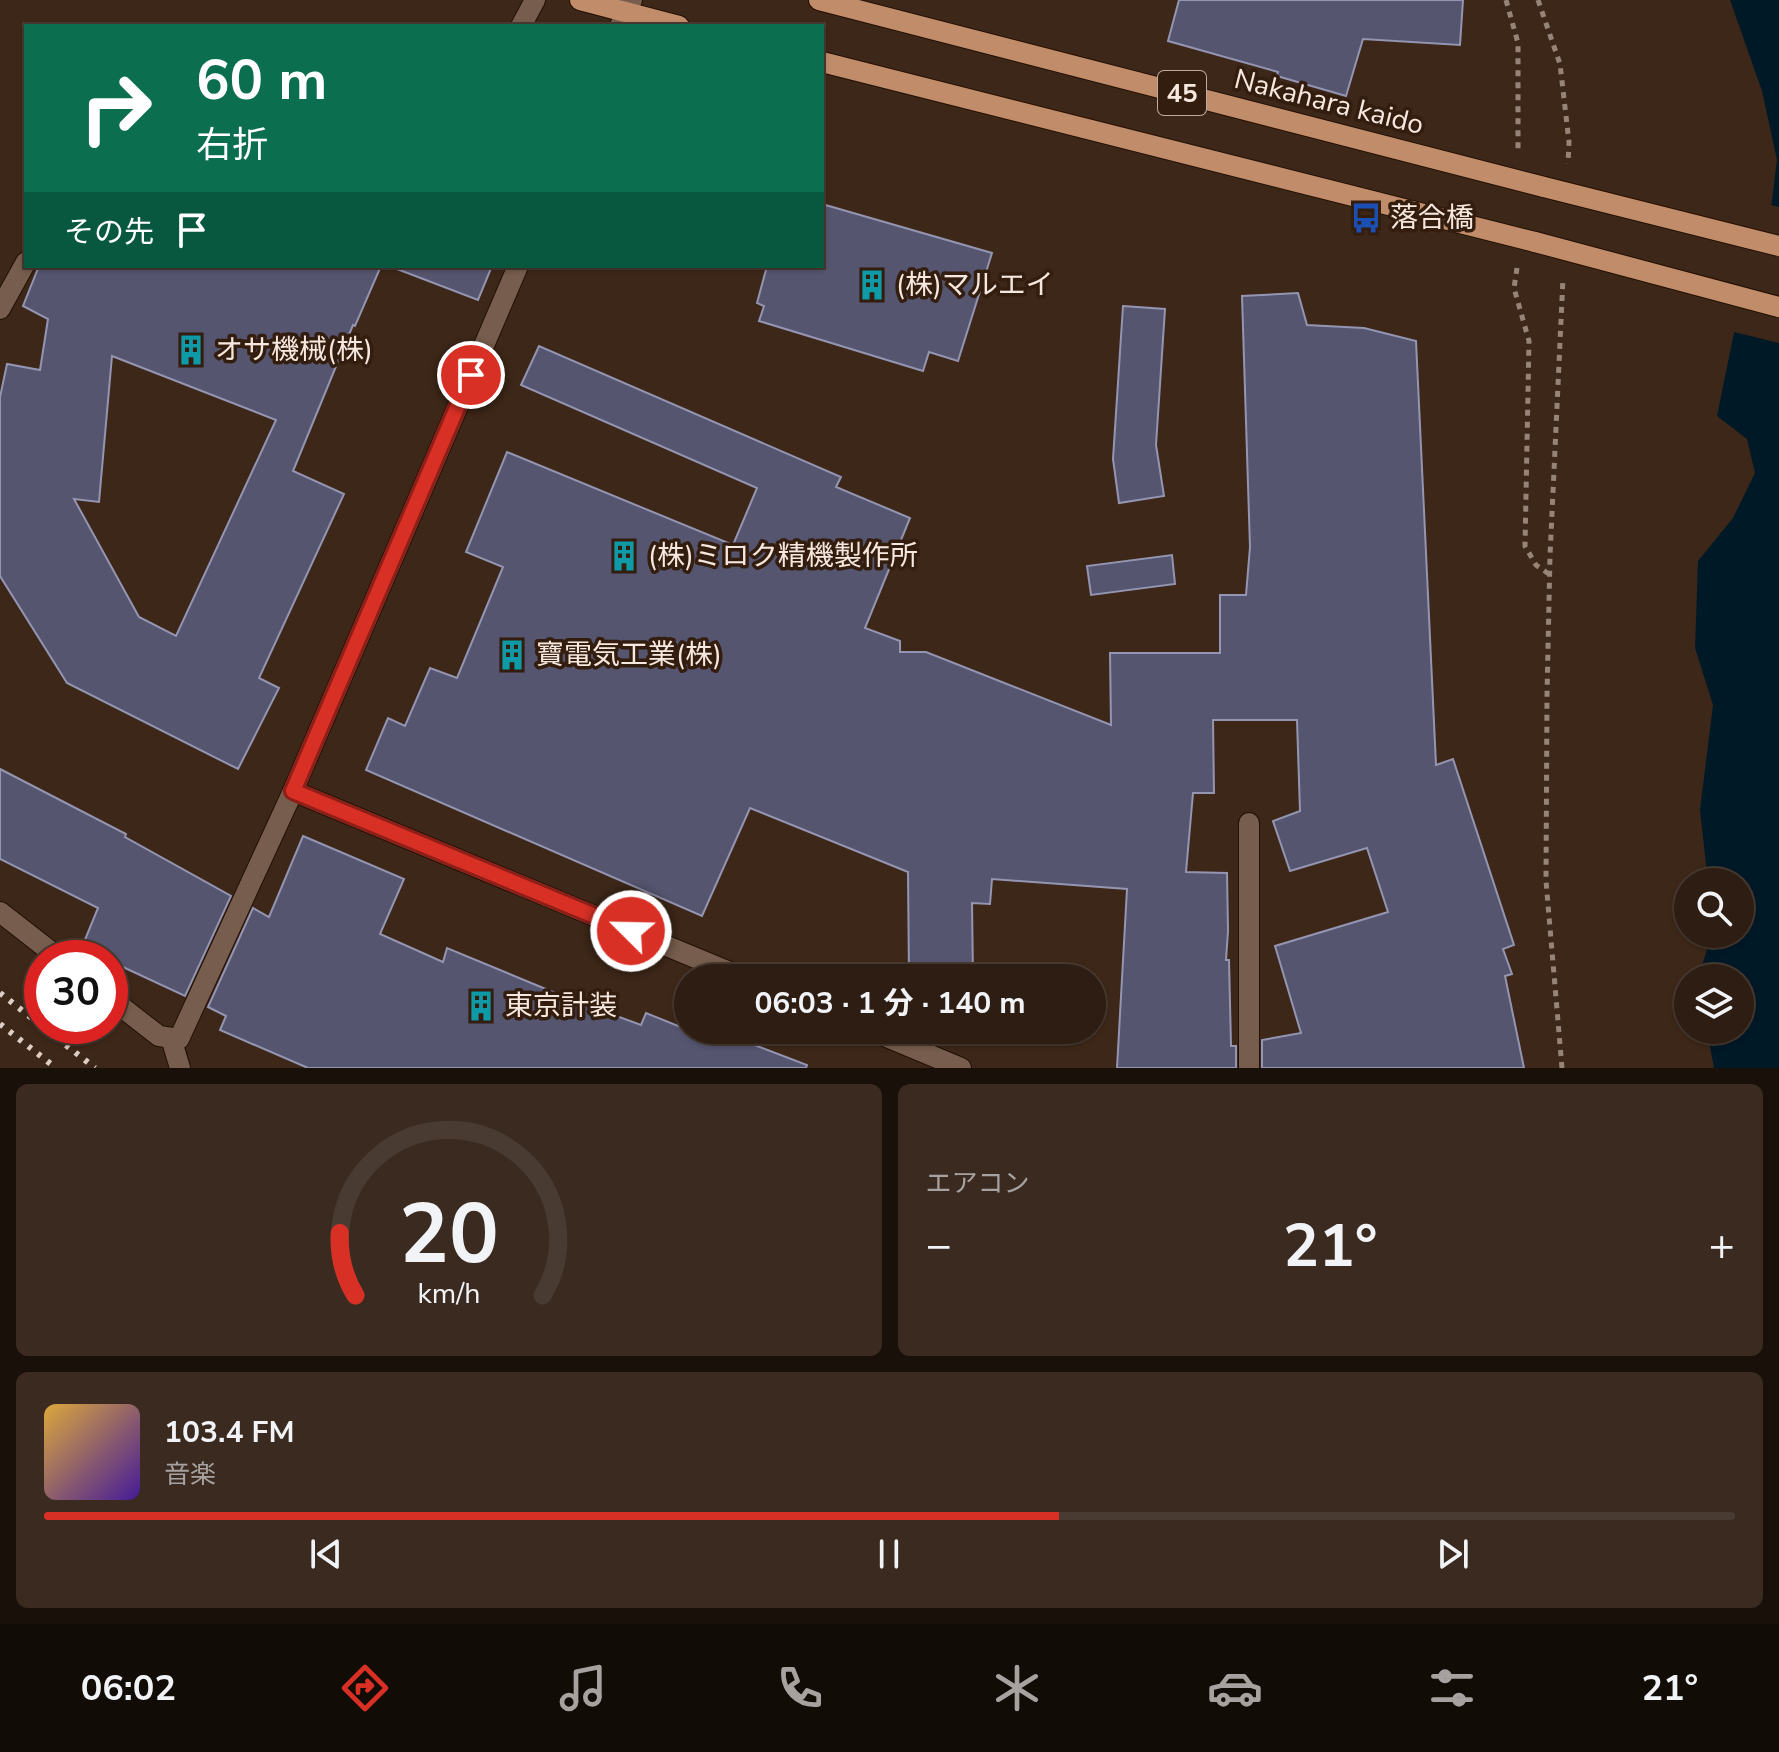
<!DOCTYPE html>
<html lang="ja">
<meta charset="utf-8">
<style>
body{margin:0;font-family:"Nunito Sans","Noto Sans JP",sans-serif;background:#3a2a20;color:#f1f3f6;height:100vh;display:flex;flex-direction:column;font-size:30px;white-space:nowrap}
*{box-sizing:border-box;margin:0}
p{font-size:26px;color:#a7a29f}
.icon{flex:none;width:44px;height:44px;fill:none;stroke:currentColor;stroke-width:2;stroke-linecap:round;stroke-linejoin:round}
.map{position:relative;height:1068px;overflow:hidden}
.side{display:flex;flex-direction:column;gap:16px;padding:16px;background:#19100a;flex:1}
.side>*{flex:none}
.hud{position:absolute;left:24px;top:24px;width:800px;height:244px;border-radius:0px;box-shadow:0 2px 6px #0004,0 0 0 2px #493b32;background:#0b6e4f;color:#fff;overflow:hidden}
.tools{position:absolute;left:1674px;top:868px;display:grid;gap:16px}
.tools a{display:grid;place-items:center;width:80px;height:80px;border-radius:50%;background:#2e1d12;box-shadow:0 2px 6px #0004,0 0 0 2px #493b32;font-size:40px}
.speed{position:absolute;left:24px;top:940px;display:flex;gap:16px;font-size:40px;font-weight:700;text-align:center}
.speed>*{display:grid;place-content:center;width:104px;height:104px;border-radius:50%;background:#2e1d12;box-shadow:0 2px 6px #0004,0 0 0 2px #493b32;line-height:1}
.speed .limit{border:12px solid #d22;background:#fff;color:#111}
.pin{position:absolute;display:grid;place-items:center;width:68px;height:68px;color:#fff;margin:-34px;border:4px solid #fff;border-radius:50%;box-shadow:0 2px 8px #0007}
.me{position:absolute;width:88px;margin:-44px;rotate:293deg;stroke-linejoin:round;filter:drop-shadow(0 0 6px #0008)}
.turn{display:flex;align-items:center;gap:28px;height:168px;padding:0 40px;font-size:36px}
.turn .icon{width:104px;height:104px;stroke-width:2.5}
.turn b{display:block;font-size:56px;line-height:68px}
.then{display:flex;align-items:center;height:76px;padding:0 40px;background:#0003;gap:16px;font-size:30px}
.big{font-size:60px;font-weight:700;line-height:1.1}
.side .tile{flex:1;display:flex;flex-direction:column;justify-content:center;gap:12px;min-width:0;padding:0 28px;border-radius:12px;background:#3a2a20}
.side .dial{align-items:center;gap:0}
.dial svg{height:208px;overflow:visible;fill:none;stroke:#493b32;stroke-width:7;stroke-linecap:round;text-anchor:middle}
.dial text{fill:#f1f3f6;stroke:none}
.song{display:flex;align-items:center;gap:24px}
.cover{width:96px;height:96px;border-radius:12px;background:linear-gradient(135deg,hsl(40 70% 55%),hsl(260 70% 35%))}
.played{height:8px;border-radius:4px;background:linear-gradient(90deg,#d93025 60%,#493b32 60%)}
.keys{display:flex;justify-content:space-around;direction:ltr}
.heat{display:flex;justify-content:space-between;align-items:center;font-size:44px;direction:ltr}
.side .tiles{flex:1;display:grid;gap:16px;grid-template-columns:1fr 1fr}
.tile:last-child{grid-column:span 2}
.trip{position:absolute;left:674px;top:964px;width:432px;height:80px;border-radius:40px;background:#2e1d12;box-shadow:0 2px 6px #0004,0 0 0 2px #493b32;font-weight:700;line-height:80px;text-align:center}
.tab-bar{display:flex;height:128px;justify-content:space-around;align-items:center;background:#120c07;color:#a7a29f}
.tab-bar .icon{width:56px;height:56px}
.tab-bar .current{color:#d93025}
.tab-bar b{font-size:36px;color:#f1f3f6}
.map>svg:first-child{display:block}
.water{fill:#001927}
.pier{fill:#3d2718}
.building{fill:#55556f;stroke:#9495b2;stroke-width:2;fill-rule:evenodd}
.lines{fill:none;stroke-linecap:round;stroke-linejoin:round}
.minor-casing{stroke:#230f03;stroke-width:22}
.major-casing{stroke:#230f03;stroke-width:22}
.path{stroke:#978478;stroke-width:5;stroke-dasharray:6 6;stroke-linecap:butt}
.minor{stroke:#765d4d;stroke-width:20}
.major{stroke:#c08c69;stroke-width:20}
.rail{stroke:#ddcdc3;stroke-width:6;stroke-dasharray:4 8;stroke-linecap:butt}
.major-bridge-casing{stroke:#230f03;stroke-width:22;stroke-linecap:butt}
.major-bridge{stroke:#c08c69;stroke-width:20}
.route-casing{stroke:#8d1f18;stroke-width:20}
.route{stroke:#d93025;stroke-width:14}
.labels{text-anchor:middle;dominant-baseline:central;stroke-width:7;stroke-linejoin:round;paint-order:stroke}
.shield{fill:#331d0f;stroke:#bcaba1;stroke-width:2}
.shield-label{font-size:26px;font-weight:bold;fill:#f7e8df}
.street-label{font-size:28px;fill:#f7e8df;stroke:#331d0f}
.poi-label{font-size:28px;fill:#f7e8df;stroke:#331d0f;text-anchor:start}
</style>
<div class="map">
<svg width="1779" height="1068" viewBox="0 0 1779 1068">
<rect width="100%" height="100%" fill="#3d2718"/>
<path class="water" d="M1730,0H1779V1068H1714L1707,1030H1740V978H1698L1712,934H1740V882H1708L1700,810L1713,705L1695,648L1698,561L1733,518L1755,473L1747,439L1717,416L1748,264L1771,208L1777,160L1762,91Z"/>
<path class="pier" d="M1767,204L1779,207V343L1730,331L1744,263Z"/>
<g class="building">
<path d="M1179,0H1463L1460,45L1363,39L1346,96L1277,76L1278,72L1168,41Z"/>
<path d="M822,204L992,253L958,361L929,352L923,371L759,321L764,306L757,303L767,266H822Z"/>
<path d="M39,266H381L355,326L353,325L293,471L344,494L259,678L279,688L238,769L67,683L0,576V397L7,364L40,370L48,319L23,306ZM112,356L276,420L176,636L139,617L74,499L99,502Z"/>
<path d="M397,266H492L478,300L397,269Z"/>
<path d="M1298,293L1307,325L1364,328L1416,341L1436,765L1453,759L1514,945L1503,949L1512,974L1505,976L1524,1068H1262V1040L1301,1033L1275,946L1388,912L1367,848L1290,871L1273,821L1300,811L1297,720H1213L1214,793H1193L1186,872L1227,873L1228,931L1226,960H1229L1231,1046H1236V1068H1117L1127,889L992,879L990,904L972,903L973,978H909L908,872L750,808L702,916L366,770L388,718L405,726L430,668L457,678L503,567L466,552L507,452L733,545L757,488L521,385L539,346L841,477L836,487L910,518L865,628L900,641V652H926L1111,725L1110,653H1220V595H1246L1250,547L1242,296Z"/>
<path d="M1123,306L1165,309L1156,445L1164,496L1119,503L1113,459Z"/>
<path d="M1172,555L1175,584L1091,595L1087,566Z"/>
<path d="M0,769L126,834L125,837L231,896L185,996L110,961V958H104L82,947L98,908L0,859Z"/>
<path d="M303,836L404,879L380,934L443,962L447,948L565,997L641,1025L646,1013L688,1030H715L807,1065L806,1068H308L220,1030L226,1016L208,1007L253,908L269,917Z"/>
</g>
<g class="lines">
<g class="minor-casing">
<g id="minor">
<path d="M521,26L535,0"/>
<path d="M620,26L632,0"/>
<path d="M0,309L26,262"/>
<path d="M293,791L744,978"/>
<path d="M0,912L59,958"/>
<path d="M110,998L159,1036L179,1039L293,791L518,266"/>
<path d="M870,1030L961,1068"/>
<path d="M171,1038L180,1068"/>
<path d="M1249,1068V823"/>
</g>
</g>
<g class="major-casing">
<g id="major">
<path d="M580,0L679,26"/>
<path d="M819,0L1544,187"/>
<path d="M822,62L1535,242"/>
</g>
</g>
<g class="path">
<path d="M1506,0L1518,43V149"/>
<path d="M1538,0L1560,64L1569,142L1568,164"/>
<path d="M1517,268L1514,288L1529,341L1525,546L1536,565L1549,574"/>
<path d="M1562,1068L1546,881L1547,695L1550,556L1563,278"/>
</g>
<use href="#minor" class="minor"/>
<use href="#major" class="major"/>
<g class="rail">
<path d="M0,993L95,1068"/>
<path d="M0,1024L56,1068"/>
</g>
<g class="major-bridge-casing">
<g id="major-bridge">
<path d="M1544,187L1779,246"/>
<path d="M1535,242L1779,307"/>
</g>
</g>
<use href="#major-bridge" class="major-bridge"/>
</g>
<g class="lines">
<g class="route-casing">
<path id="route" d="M471,375L293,791L631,931"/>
</g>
<use href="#route" class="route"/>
</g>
<defs>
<g id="bus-bare" transform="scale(2.4)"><path d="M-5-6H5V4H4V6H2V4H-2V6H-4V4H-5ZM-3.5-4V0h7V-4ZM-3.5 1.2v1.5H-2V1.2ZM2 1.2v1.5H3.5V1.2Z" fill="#1a4fb4" stroke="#331d0f" stroke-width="2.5" paint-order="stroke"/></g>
<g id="building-bare" transform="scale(2.4)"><path d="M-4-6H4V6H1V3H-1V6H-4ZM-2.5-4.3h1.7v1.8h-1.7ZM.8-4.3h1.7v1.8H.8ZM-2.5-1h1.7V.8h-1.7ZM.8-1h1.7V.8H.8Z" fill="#0f9aa8" stroke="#331d0f" stroke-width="2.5" paint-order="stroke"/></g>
</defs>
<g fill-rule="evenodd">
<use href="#bus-bare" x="1366" y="218"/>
<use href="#building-bare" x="872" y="285"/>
<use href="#building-bare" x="191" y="350"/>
<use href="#building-bare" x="624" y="556"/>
<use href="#building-bare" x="512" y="655"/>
<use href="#building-bare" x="481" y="1006"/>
</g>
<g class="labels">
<rect class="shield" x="1158" y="71" width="48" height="44" rx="6"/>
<g class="shield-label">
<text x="1182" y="93">45</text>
</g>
<g class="street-label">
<text transform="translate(1329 102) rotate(14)">Nakahara kaido</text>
</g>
<g class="poi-label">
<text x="1390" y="218">落合橋</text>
<text x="896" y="285">(株)マルエイ</text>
<text x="215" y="350">オサ機械(株)</text>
<text x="648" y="556">(株)ミロク精機製作所</text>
<text x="536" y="655">寶電気工業(株)</text>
<text x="505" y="1006">東京計装</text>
</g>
</g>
</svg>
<div class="tools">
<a><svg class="icon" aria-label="search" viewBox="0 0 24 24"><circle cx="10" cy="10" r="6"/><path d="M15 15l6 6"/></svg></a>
<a><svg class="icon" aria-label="layers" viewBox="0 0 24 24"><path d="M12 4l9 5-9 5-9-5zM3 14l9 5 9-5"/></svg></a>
</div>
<div class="speed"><div class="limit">30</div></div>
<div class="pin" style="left:471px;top:375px;background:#d93025"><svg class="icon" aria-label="arrive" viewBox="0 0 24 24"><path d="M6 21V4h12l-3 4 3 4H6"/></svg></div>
<svg class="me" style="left:631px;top:931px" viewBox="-20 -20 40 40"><circle r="17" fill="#d93025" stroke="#fff" stroke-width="3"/><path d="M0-11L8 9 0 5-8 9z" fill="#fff"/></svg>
<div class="trip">06:03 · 1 分 · 140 m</div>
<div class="hud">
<div class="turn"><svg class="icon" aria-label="right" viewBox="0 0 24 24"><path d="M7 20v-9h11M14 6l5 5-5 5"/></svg><div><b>60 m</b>右折</div></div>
<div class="then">その先<svg class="icon" aria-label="arrive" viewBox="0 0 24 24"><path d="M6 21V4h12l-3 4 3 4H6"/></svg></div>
</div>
</div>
<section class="side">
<div class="tiles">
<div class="tile dial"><svg viewBox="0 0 100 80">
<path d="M14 69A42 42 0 1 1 86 69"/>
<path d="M14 69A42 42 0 0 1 8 45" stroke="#d93025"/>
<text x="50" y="56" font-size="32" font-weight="700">20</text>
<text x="50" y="72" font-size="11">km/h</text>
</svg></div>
<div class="tile"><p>エアコン</p>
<div class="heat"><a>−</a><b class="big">21°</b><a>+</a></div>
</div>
<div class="tile">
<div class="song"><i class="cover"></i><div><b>103.4 FM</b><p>音楽</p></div></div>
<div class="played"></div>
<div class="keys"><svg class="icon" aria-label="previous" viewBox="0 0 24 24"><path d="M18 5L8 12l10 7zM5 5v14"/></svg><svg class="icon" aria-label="pause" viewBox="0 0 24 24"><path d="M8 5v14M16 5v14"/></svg><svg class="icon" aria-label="next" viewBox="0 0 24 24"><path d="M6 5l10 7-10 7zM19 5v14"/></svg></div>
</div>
</div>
</section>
<nav class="tab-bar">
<b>06:02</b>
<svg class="icon current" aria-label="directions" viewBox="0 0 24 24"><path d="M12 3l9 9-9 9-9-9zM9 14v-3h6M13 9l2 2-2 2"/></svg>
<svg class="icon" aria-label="music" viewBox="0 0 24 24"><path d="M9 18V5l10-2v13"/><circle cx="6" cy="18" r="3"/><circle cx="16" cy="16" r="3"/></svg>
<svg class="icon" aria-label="phone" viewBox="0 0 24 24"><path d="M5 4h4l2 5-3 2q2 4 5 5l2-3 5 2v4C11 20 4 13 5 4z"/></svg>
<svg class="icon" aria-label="climate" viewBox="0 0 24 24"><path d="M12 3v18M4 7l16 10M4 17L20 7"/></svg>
<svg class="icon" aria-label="car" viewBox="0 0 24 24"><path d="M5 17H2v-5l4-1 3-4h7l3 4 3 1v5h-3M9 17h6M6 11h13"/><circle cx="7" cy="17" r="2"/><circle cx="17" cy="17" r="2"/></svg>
<svg class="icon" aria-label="filters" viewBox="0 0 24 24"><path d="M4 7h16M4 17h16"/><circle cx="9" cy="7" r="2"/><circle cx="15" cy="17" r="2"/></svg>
<b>21°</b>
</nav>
